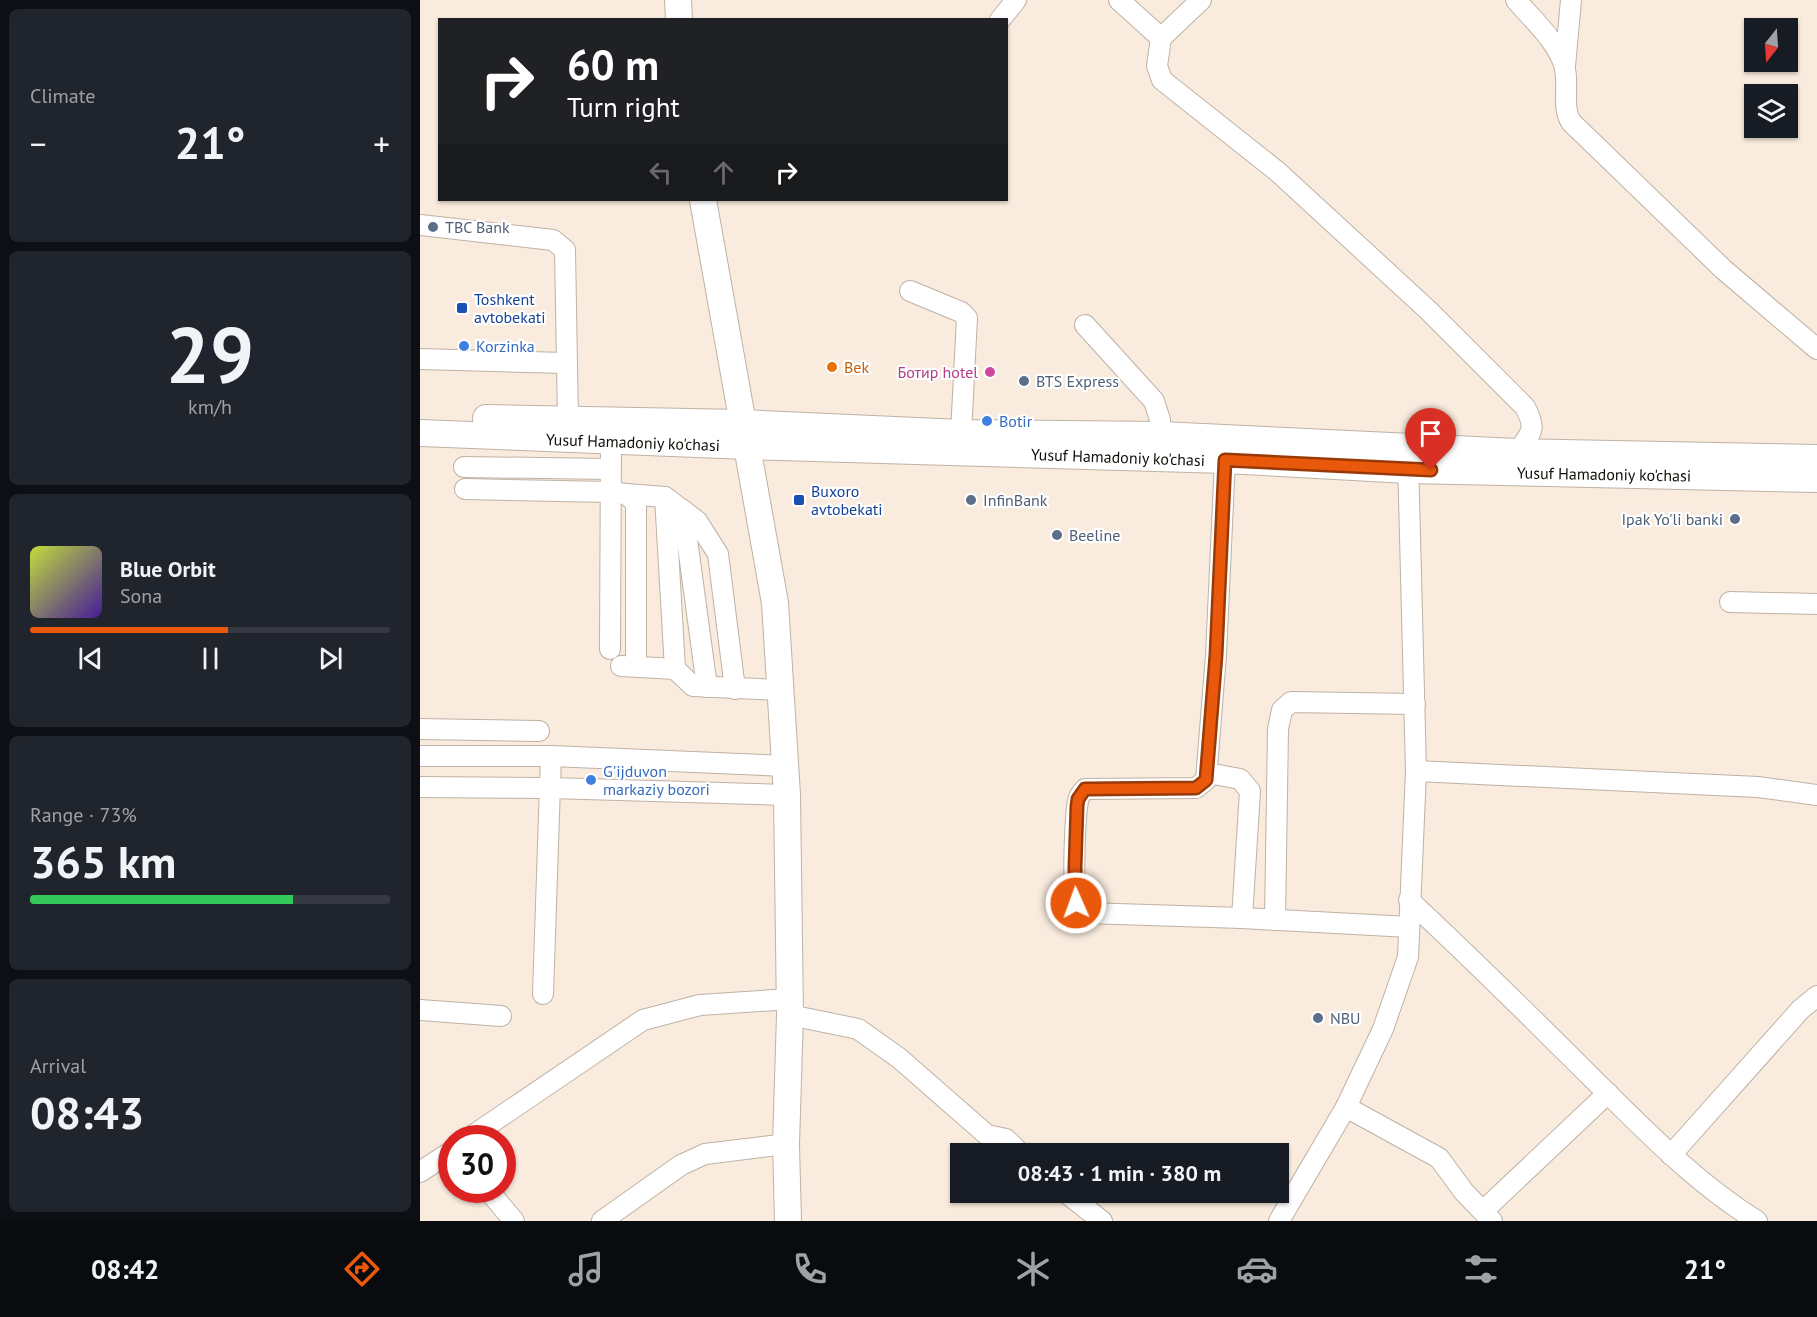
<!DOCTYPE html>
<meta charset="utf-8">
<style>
body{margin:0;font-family:"PT Sans",sans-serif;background:#20242c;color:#f1f3f6;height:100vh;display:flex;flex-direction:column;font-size:22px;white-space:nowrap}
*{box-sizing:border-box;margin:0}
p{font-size:20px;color:#9ea1a6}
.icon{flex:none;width:33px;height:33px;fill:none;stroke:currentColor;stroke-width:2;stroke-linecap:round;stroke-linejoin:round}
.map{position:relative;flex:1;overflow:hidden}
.panel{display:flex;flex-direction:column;gap:9px;padding:9px;background:#0d0f14;width:420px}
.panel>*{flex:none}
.guide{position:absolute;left:18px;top:18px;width:570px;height:183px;border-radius:0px;box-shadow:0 2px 4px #0004;background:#202124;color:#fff;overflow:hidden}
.needle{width:39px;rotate:197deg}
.buttons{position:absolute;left:1324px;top:18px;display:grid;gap:12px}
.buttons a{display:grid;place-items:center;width:54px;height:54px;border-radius:0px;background:#171b24;box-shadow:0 2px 4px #0004;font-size:30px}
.speed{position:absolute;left:18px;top:1125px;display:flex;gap:12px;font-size:30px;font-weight:700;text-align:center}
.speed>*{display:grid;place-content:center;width:78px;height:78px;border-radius:50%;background:#171b24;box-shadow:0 2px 4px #0004;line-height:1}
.speed .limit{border:9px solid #d22;background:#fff;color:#111}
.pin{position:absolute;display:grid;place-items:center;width:51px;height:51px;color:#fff;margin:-62px -26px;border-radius:50% 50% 50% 0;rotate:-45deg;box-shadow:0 0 6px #0007}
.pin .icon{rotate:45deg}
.me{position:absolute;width:66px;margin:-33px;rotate:358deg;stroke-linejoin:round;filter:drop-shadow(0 0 4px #0008)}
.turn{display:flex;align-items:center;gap:21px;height:126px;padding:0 30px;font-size:27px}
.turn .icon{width:78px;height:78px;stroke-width:2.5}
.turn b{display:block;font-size:42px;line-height:51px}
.lanes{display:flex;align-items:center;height:57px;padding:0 30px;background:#0003;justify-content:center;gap:30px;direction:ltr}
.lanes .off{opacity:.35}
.big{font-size:45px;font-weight:700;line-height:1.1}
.panel .tile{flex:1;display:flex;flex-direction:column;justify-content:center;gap:9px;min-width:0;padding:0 21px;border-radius:9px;background:#20242c}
.panel .dial{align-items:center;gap:0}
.dial b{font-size:78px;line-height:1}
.song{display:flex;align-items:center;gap:18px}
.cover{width:72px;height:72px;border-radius:9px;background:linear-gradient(135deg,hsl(70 70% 55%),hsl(260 70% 35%))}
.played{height:6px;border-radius:3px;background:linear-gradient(90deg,#ea580c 55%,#363941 55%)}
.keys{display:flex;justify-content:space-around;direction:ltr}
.heat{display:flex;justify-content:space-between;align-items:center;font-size:33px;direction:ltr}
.charge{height:9px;border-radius:4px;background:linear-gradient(90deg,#34c759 73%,#363941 0)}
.trip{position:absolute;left:530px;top:1143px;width:339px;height:60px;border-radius:0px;background:#171b24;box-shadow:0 2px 4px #0004;font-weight:700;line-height:60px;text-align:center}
.dock{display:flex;height:96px;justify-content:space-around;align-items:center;background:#090b0e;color:#9ea1a6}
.dock .icon{width:42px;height:42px}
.dock .on{color:#ea580c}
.dock b{font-size:27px;color:#f1f3f6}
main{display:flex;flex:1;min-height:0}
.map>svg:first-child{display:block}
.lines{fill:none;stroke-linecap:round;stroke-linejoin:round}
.minor-casing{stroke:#bfb2a5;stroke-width:22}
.major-casing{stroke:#bfb2a5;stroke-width:28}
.minor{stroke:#fff;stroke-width:20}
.major{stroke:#fff;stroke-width:26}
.route-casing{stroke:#983908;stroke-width:15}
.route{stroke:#ea580c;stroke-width:10}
.service-dot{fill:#5c6f8a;stroke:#fff;stroke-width:2}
.transit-dot{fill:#1a4fb4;stroke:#fff;stroke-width:2}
.shop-dot{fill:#3f7fe0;stroke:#fff;stroke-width:2}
.food-dot{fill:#e8710a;stroke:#fff;stroke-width:2}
.hotel-dot{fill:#d1479c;stroke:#fff;stroke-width:2}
.labels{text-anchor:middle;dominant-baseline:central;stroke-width:4.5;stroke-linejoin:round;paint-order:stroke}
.service-label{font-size:16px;fill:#4e5e75;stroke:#fff;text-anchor:start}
.transit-label{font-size:16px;fill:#164399;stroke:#fff;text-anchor:start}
.shop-label{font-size:16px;fill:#366cbe;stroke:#fff;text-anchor:start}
.food-label{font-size:16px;fill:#c56008;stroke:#fff;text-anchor:start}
.hotel-label{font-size:16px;fill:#b23c85;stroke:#fff;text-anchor:end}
.street-label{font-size:16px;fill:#110d08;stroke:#fff}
</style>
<main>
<section class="panel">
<div class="tile"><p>Climate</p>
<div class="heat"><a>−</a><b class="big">21°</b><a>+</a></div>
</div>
<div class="tile dial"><b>29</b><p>km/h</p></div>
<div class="tile">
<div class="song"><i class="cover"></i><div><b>Blue Orbit</b><p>Sona</p></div></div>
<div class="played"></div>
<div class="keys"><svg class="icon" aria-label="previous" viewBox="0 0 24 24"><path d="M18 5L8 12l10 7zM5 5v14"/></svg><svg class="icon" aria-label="pause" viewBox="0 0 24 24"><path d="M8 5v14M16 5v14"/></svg><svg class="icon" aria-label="next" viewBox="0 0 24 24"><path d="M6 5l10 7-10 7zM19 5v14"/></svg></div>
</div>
<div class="tile"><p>Range · 73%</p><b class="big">365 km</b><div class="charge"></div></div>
<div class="tile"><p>Arrival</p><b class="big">08:43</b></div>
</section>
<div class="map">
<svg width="1397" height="1221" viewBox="0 0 1397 1221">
<rect width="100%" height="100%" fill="#f9ebdd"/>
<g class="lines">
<g class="minor-casing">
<g id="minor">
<path d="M699,0L741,38L737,66L742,80L858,172L1009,311L1105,407C1117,430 1112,432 1097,452"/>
<path d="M1096,0C1112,19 1137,41 1144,65C1150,83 1141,106 1151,122L1303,269L1397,349"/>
<path d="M580,20L596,0"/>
<path d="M741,38L781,0"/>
<path d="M1145,66L1151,0"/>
<path d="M0,225L133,240L145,250L148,421"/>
<path d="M490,291L541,312L547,318L541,433"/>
<path d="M665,325L734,401L740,420L741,435"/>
<path d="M0,359L146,363"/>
<path d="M805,460L796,655L786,780L776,788L665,789C662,792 659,796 658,801C655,817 652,890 657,904C658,910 661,912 666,913L822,918L989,927"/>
<path d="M44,467L190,469"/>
<path d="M45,489L190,492L206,494L216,503V666"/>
<path d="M206,494L245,497L277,521L298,554L315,689"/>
<path d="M245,497L255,669"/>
<path d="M263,510L287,687"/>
<path d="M1310,602L1397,604"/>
<path d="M190,649L191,441"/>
<path d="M201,666L255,669L273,686L361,690"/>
<path d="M0,729L119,731"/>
<path d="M0,756H131L367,766"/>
<path d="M996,771L1338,787L1397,795"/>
<path d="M788,773L820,779L830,791L822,918"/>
<path d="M0,787L130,788L367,795"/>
<path d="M989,900C1052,959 1114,1020 1175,1081C1227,1132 1276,1183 1337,1221"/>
<path d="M855,920L858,729L862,710L871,702L995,704"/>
<path d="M123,994L131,756"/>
<path d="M0,1010L81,1016"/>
<path d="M370,1015L438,1029L479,1058L567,1135L586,1139L601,1154"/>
<path d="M926,1107L1019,1158L1044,1192L1072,1221"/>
<path d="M49,1138L223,1020L280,1005L370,999"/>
<path d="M1251,1155L1381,1009L1397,996"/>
<path d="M0,1172L32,1151"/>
<path d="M68,1190L94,1221"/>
<path d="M645,1192L682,1221"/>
<path d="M1063,1211L1188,1093"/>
<path d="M182,1221L261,1165L285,1154L366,1144"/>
<path d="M859,1221L926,1107L963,1029L988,957L996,771L988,458"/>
</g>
</g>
<g class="major-casing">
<g id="major">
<path d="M258,0L259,20"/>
<path d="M283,200L355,603L367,795L370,1015L366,1144L368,1221"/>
<path d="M66,418L322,423L541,433L741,435L1097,452L1397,458"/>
<path d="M0,433L327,446L805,460L988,470L1397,479"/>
</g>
</g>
<use href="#minor" class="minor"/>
<use href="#major" class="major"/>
</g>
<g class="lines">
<g class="route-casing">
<path id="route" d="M656,903L655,867L657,806L658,799L665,789L776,788L786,780L796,655L805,460L1011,470"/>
</g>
<use href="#route" class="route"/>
</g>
<g class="service-dot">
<circle cx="13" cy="227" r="6"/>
<circle cx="604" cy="381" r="6"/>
<circle cx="551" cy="500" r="6"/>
<circle cx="1315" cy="519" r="6"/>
<circle cx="637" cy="535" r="6"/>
<circle cx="898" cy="1018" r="6"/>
</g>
<g class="transit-dot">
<rect x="36" y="302" width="12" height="12" rx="3"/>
<rect x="373" y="494" width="12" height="12" rx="3"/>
</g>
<g class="shop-dot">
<circle cx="44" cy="346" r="6"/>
<circle cx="567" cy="421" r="6"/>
<circle cx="171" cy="780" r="6"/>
</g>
<circle class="food-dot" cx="412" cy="367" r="6"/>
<circle class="hotel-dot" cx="570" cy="372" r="6"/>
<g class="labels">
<g class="service-label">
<text x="25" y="227">TBC Bank</text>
<text x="616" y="381">BTS Express</text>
<text x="563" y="500">InfinBank</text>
<text x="1303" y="519" text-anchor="end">Ipak Yo'li banki</text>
<text x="649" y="535">Beeline</text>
<text x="910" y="1018">NBU</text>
</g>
<g class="transit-label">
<text x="54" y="299">Toshkent<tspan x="54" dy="18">avtobekati</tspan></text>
<text x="391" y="491">Buxoro<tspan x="391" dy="18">avtobekati</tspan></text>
</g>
<g class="shop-label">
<text x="56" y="346">Korzinka</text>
<text x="579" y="421">Botir</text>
<text x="183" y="771">G'ijduvon<tspan x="183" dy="18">markaziy bozori</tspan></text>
</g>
<g class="food-label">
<text x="424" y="367">Bek</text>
</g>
<g class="hotel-label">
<text x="558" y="372">Ботир hotel</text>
</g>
<g class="street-label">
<text transform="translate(213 442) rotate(2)">Yusuf Hamadoniy ko'chasi</text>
<text transform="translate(698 457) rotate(2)">Yusuf Hamadoniy ko'chasi</text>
<text transform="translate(1184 474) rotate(1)">Yusuf Hamadoniy ko'chasi</text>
</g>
</g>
</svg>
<div class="buttons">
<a><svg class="needle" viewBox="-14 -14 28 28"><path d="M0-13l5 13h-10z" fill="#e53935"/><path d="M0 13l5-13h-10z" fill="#9ea1a6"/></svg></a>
<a><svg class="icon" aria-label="layers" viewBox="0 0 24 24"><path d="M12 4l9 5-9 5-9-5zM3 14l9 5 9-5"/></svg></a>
</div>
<div class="speed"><div class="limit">30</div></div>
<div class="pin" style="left:1011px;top:470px;background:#d93025"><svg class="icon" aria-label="arrive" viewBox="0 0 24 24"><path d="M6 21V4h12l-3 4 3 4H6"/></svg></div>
<svg class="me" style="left:656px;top:903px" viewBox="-20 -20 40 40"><circle r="17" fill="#ea580c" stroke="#fff" stroke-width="3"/><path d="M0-11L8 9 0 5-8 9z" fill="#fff"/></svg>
<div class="trip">08:43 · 1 min · 380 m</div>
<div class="guide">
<div class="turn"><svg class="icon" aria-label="right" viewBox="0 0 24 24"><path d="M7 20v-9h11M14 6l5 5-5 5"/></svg><div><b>60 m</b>Turn right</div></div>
<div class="lanes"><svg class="icon off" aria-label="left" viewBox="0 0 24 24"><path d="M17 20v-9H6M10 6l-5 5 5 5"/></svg><svg class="icon off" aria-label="ahead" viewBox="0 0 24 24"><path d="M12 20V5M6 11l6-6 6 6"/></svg><svg class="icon" aria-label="right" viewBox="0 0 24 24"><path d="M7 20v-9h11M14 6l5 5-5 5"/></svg></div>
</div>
</div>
</main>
<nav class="dock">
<b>08:42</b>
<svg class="icon on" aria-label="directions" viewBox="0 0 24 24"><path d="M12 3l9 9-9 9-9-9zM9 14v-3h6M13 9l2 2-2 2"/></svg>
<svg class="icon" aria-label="music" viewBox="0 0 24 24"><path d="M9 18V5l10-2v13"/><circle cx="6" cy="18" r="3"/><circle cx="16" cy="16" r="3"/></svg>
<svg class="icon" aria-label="phone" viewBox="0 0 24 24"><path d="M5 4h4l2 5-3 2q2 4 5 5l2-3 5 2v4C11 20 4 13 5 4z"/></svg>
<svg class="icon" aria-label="climate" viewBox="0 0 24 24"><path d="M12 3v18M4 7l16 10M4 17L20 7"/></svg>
<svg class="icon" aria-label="car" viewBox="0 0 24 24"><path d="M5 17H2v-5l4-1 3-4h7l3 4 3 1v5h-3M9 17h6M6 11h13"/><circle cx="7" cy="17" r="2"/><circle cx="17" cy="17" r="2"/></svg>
<svg class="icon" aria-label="filters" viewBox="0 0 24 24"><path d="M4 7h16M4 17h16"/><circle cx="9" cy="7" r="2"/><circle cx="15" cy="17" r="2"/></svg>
<b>21°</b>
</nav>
